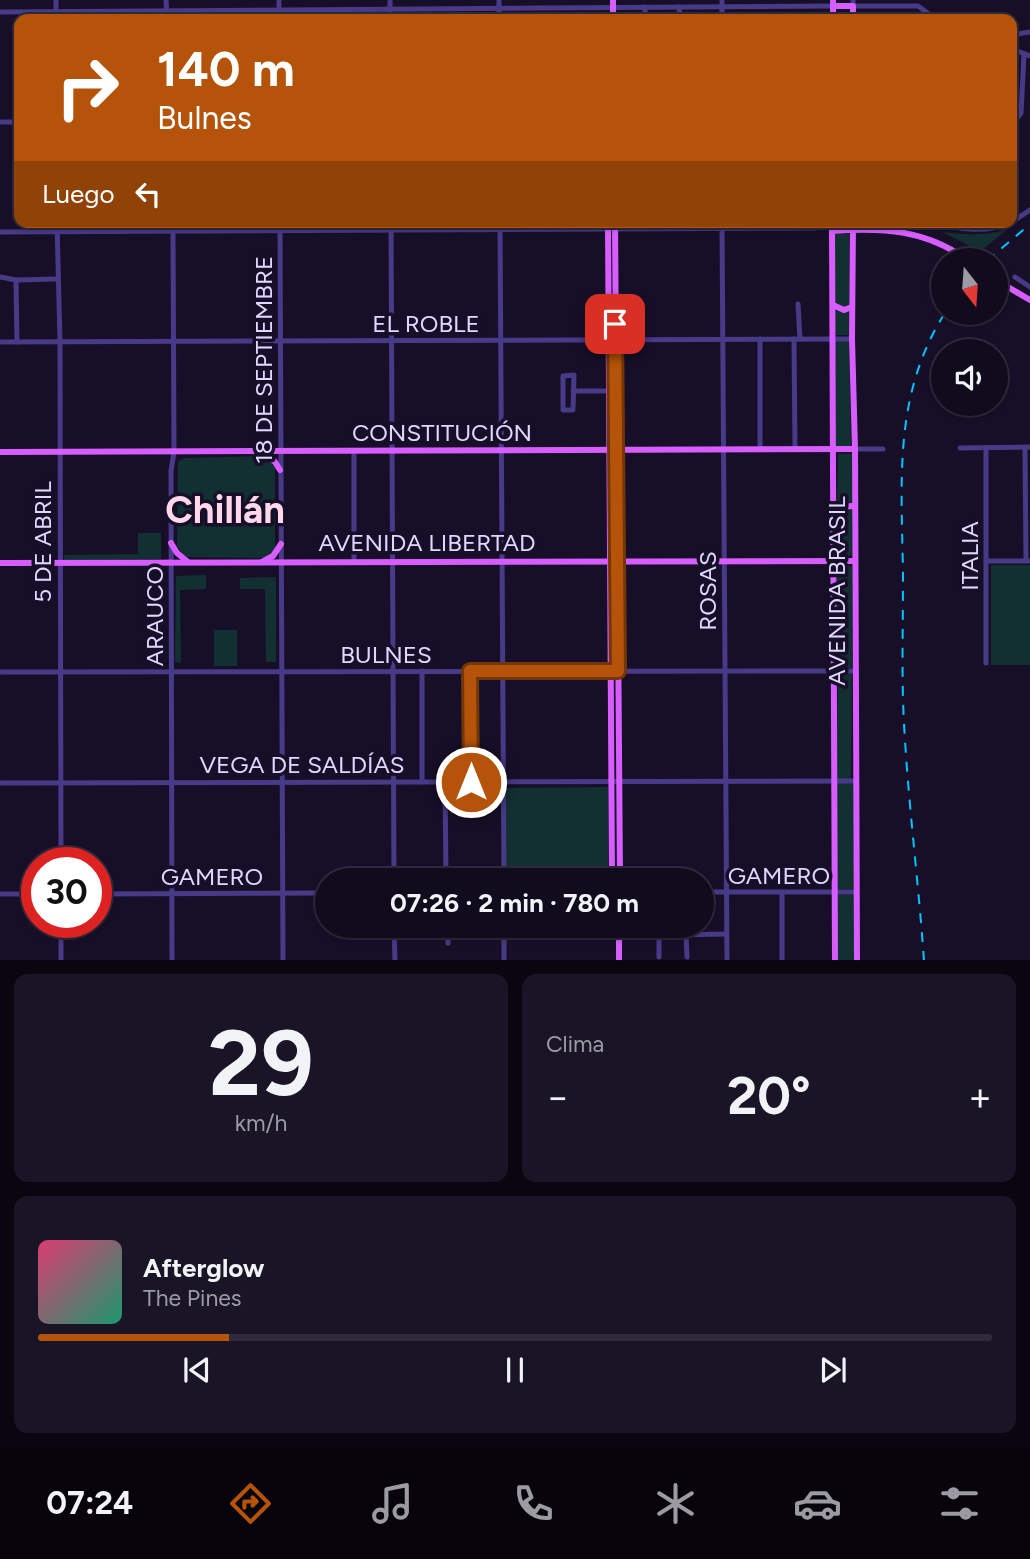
<!DOCTYPE html>
<html lang="es">
<meta charset="utf-8">
<style>
body{margin:0;font-family:Figtree,sans-serif;background:#1a1427;color:#f1f3f6;height:100vh;display:flex;flex-direction:column;font-size:26px;white-space:nowrap}
*{box-sizing:border-box;margin:0}
p{font-size:23px;color:#9c9ba4}
.icon{flex:none;width:38px;height:38px;fill:none;stroke:currentColor;stroke-width:2;stroke-linecap:round;stroke-linejoin:round}
.map{position:relative;height:960px;overflow:hidden}
.sheet{display:flex;flex-direction:column;gap:14px;padding:14px;background:#090610;flex:1}
.sheet>*{flex:none}
.hud{position:absolute;left:14px;top:14px;width:1003px;height:214px;border-radius:14px;box-shadow:0 2px 5px #0004,0 0 0 2px #302b3c;background:#b45309;color:#fff;overflow:hidden}
.needle{width:46px;rotate:163deg}
.buttons{position:absolute;left:931px;top:248px;display:grid;gap:14px}
.buttons a{display:grid;place-items:center;width:77px;height:77px;border-radius:50%;background:#110b1e;box-shadow:0 2px 5px #0004,0 0 0 2px #302b3c;font-size:35px}
.speed{position:absolute;left:21px;top:847px;display:flex;gap:14px;font-size:35px;font-weight:700;text-align:center}
.speed>*{display:grid;place-content:center;width:91px;height:91px;border-radius:50%;background:#110b1e;box-shadow:0 2px 5px #0004,0 0 0 2px #302b3c;line-height:1}
.speed .limit{border:10px solid #d22;background:#fff;color:#111}
.pin{position:absolute;display:grid;place-items:center;width:60px;height:60px;color:#fff;margin:-30px;border-radius:14px;box-shadow:0 4px 10px #0006}
.me{position:absolute;width:77px;margin:-38px;rotate:0deg;stroke-linejoin:round;filter:drop-shadow(0 0 5px #0008)}
.turn{display:flex;align-items:center;gap:24px;height:147px;padding:0 28px;font-size:32px}
.turn .icon{width:91px;height:91px;stroke-width:2.5}
.turn b{display:block;font-size:49px;line-height:60px}
.then{display:flex;align-items:center;height:66px;padding:0 28px;background:#0003;gap:14px;font-size:26px}
.big{font-size:52px;font-weight:700;line-height:1.1}
.sheet .tile{flex:1;display:flex;flex-direction:column;justify-content:center;gap:10px;min-width:0;padding:0 24px;border-radius:14px;background:#1a1427}
.sheet .dial{align-items:center;gap:0}
.dial b{font-size:91px;line-height:1}
.song{display:flex;align-items:center;gap:21px}
.cover{width:84px;height:84px;border-radius:10px;background:linear-gradient(135deg,hsl(340 70% 55%),hsl(160 70% 35%))}
.played{height:7px;border-radius:4px;background:linear-gradient(90deg,#b45309 20%,#302b3c 20%)}
.keys{display:flex;justify-content:space-around;direction:ltr}
.heat{display:flex;justify-content:space-between;align-items:center;font-size:38px;direction:ltr}
.sheet .tiles{flex:1;display:grid;gap:14px;grid-template-columns:1fr 1fr}
.tile:last-child{grid-column:span 2}
.trip{position:absolute;left:315px;top:868px;width:399px;height:70px;border-radius:35px;background:#110b1e;box-shadow:0 2px 5px #0004,0 0 0 2px #302b3c;font-weight:700;line-height:70px;text-align:center}
.tab-bar{display:flex;height:112px;justify-content:space-around;align-items:center;background:#07040c;color:#9c9ba4}
.tab-bar .icon{width:49px;height:49px}
.tab-bar .active{color:#b45309}
.tab-bar b{font-size:32px;color:#f1f3f6}
.map>svg:first-child{display:block}
.green{fill:#122f32}
.lines{fill:none;stroke-linecap:round;stroke-linejoin:round}
.minor{stroke:#473a87;stroke-width:5}
.major{stroke:#d85dff;stroke-width:6}
.rail{stroke:#02c4ff;stroke-width:2;stroke-dasharray:10 9;stroke-linecap:butt}
.route-casing{stroke:#753606;stroke-width:18}
.route{stroke:#b45309;stroke-width:12}
.labels{text-anchor:middle;dominant-baseline:central;stroke-width:7;stroke-linejoin:round;paint-order:stroke}
.street-label{font-size:24px;fill:#e0d6ff;stroke:#170f28}
.town-label{font-size:38px;font-weight:bold;fill:#ffd8ec;stroke:#170f28}
</style>
<div class="map">
<svg width="1030" height="961" viewBox="0 0 1030 961">
<rect width="100%" height="100%" fill="#170f28"/>
<g class="green">
<path d="M1009,228L978,253L972,247L942,232C965,234 987,237 1009,228Z"/>
<rect x="835" y="234" width="14" height="101"/>
<path d="M835,341H849L851,446H836Z"/>
<path d="M838,454H852V556H836Z"/>
<path d="M263,456L268,459L275,468V548L271,556L264,558L188,557L181,553L177,545L178,462L184,458Z"/>
<path d="M138,533H161V559L64,560V555L138,554Z"/>
<path d="M837,565L852,566V668L837,669Z"/>
<rect x="991" y="565" width="39" height="100"/>
<path d="M206,575V589L180,590L181,663L175,662L176,576Z"/>
<path d="M276,577V662H266L265,589H240V578Z"/>
<rect x="214" y="630" width="23" height="36"/>
<path d="M852,673L851,779H836L838,674Z"/>
<path d="M836,783H854V889H837Z"/>
<path d="M608,787V880H505V788Z"/>
<path d="M854,894V960H838L837,895Z"/>
</g>
<g class="lines">
<g class="minor">
<path d="M56,0V19"/>
<path d="M166,0L167,19"/>
<path d="M279,0V19"/>
<path d="M390,0V19"/>
<path d="M499,0V19"/>
<path d="M722,0V19"/>
<path d="M853,0V6H918L936,19"/>
<path d="M645,7V19"/>
<path d="M679,7L680,19"/>
<path d="M0,12L833,6"/>
<path d="M1012,35L1030,32"/>
<path d="M1012,49L1030,56"/>
<path d="M1012,119L1018,117L1021,113L1024,54"/>
<path d="M0,122H19"/>
<path d="M57,222L60,342L61,863"/>
<path d="M280,222L283,961"/>
<path d="M391,222L394,880"/>
<path d="M500,222L504,880"/>
<path d="M722,222L727,961"/>
<path d="M929,222C955,228 986,235 1011,222"/>
<path d="M1012,222L1030,210"/>
<path d="M0,232L815,228L852,222"/>
<path d="M0,277L16,280"/>
<path d="M1015,277L1030,287"/>
<path d="M798,304L800,339"/>
<path d="M760,339V449"/>
<path d="M794,339L795,449"/>
<path d="M0,342L852,339"/>
<path d="M17,342L16,280L57,279"/>
<path d="M574,375L573,410H563V376Z"/>
<path d="M573,391H609"/>
<path d="M960,448L1030,447"/>
<path d="M986,448V663"/>
<path d="M1025,448L1026,561"/>
<path d="M855,449H883"/>
<path d="M354,451V562"/>
<path d="M986,561H1030"/>
<path d="M470,671L471,782"/>
<path d="M0,672L855,671"/>
<path d="M422,782V671"/>
<path d="M445,782L446,880"/>
<path d="M0,783L856,781"/>
<path d="M702,892H856"/>
<path d="M782,892V961"/>
<path d="M0,894H37"/>
<path d="M96,894L327,893"/>
<path d="M61,922V961"/>
<path d="M394,926L395,961"/>
<path d="M504,926V961"/>
<path d="M659,935V957"/>
<path d="M686,935L687,957"/>
<path d="M619,936L726,934"/>
<path d="M448,943V926"/>
<path d="M172,961L171,471L174,452L173,231L176,222"/>
</g>
<g class="major">
<path d="M613,0V19"/>
<path d="M833,0V19"/>
<path d="M833,6H853V19"/>
<path d="M608,222L612,880"/>
<path d="M615,222L620,880"/>
<path d="M832,222L835,961"/>
<path d="M853,222L852,339L855,449L857,961"/>
<path d="M832,231C883,227 927,230 969,261"/>
<path d="M996,280L1030,300"/>
<path d="M833,305L844,310L852,307"/>
<path d="M0,452L855,449"/>
<path d="M264,452L275,462L280,470"/>
<path d="M834,507L854,506"/>
<path d="M171,543L177,553L188,562"/>
<path d="M262,562L273,556L281,544"/>
<path d="M0,563L855,561"/>
<path d="M619,926V961"/>
</g>
<g class="rail">
<path d="M987,261L1030,224"/>
<path d="M924,961C918,874 906,787 903,700C902,659 903,618 903,577C902,484 892,396 945,313"/>
</g>
</g>
<g class="lines">
<g class="route-casing">
<path id="route" d="M471,782L470,671H618L615,324"/>
</g>
<use href="#route" class="route"/>
</g>
<g class="labels">
<g class="street-label">
<text x="426" y="323">EL ROBLE</text>
<text transform="translate(263 360) rotate(-90)">18 DE SEPTIEMBRE</text>
<text x="442" y="432">CONSTITUCIÓN</text>
<text transform="translate(42 542) rotate(-90)">5 DE ABRIL</text>
<text x="427" y="542">AVENIDA LIBERTAD</text>
<text transform="translate(969 556) rotate(-90)">ITALIA</text>
<text transform="translate(707 591) rotate(-90)">ROSAS</text>
<text transform="translate(836 591) rotate(-90)">AVENIDA BRASIL</text>
<text transform="translate(154 616) rotate(-90)">ARAUCO</text>
<text x="386" y="654">BULNES</text>
<text x="302" y="764">VEGA DE SALDÍAS</text>
<text x="779" y="875">GAMERO</text>
<text x="212" y="876">GAMERO</text>
</g>
<g class="town-label">
<text x="225" y="510">Chillán</text>
</g>
</g>
</svg>
<div class="buttons">
<a><svg class="needle" viewBox="-14 -14 28 28"><path d="M0-13l5 13h-10z" fill="#e53935"/><path d="M0 13l5-13h-10z" fill="#9c9ba4"/></svg></a>
<a><svg class="icon" aria-label="sound" viewBox="0 0 24 24"><path d="M4 9h4l5-4v14l-5-4H4zM17 9q2 3 0 6"/></svg></a>
</div>
<div class="speed"><div class="limit">30</div></div>
<div class="pin" style="left:615px;top:324px;background:#d93025"><svg class="icon" aria-label="arrive" viewBox="0 0 24 24"><path d="M6 21V4h12l-3 4 3 4H6"/></svg></div>
<svg class="me" style="left:471px;top:782px" viewBox="-20 -20 40 40"><circle r="17" fill="#b45309" stroke="#fff" stroke-width="3"/><path d="M0-11L8 9 0 5-8 9z" fill="#fff"/></svg>
<div class="trip">07:26 · 2 min · 780 m</div>
<div class="hud">
<div class="turn"><svg class="icon" aria-label="right" viewBox="0 0 24 24"><path d="M7 20v-9h11M14 6l5 5-5 5"/></svg><div><b>140 m</b>Bulnes</div></div>
<div class="then">Luego<svg class="icon" aria-label="left" viewBox="0 0 24 24"><path d="M17 20v-9H6M10 6l-5 5 5 5"/></svg></div>
</div>
</div>
<section class="sheet">
<div class="tiles">
<div class="tile dial"><b>29</b><p>km/h</p></div>
<div class="tile"><p>Clima</p>
<div class="heat"><a>−</a><b class="big">20°</b><a>+</a></div>
</div>
<div class="tile">
<div class="song"><i class="cover"></i><div><b>Afterglow</b><p>The Pines</p></div></div>
<div class="played"></div>
<div class="keys"><svg class="icon" aria-label="previous" viewBox="0 0 24 24"><path d="M18 5L8 12l10 7zM5 5v14"/></svg><svg class="icon" aria-label="pause" viewBox="0 0 24 24"><path d="M8 5v14M16 5v14"/></svg><svg class="icon" aria-label="next" viewBox="0 0 24 24"><path d="M6 5l10 7-10 7zM19 5v14"/></svg></div>
</div>
</div>
</section>
<nav class="tab-bar">
<b>07:24</b>
<svg class="icon active" aria-label="directions" viewBox="0 0 24 24"><path d="M12 3l9 9-9 9-9-9zM9 14v-3h6M13 9l2 2-2 2"/></svg>
<svg class="icon" aria-label="music" viewBox="0 0 24 24"><path d="M9 18V5l10-2v13"/><circle cx="6" cy="18" r="3"/><circle cx="16" cy="16" r="3"/></svg>
<svg class="icon" aria-label="phone" viewBox="0 0 24 24"><path d="M5 4h4l2 5-3 2q2 4 5 5l2-3 5 2v4C11 20 4 13 5 4z"/></svg>
<svg class="icon" aria-label="climate" viewBox="0 0 24 24"><path d="M12 3v18M4 7l16 10M4 17L20 7"/></svg>
<svg class="icon" aria-label="car" viewBox="0 0 24 24"><path d="M5 17H2v-5l4-1 3-4h7l3 4 3 1v5h-3M9 17h6M6 11h13"/><circle cx="7" cy="17" r="2"/><circle cx="17" cy="17" r="2"/></svg>
<svg class="icon" aria-label="filters" viewBox="0 0 24 24"><path d="M4 7h16M4 17h16"/><circle cx="9" cy="7" r="2"/><circle cx="15" cy="17" r="2"/></svg>
</nav>
